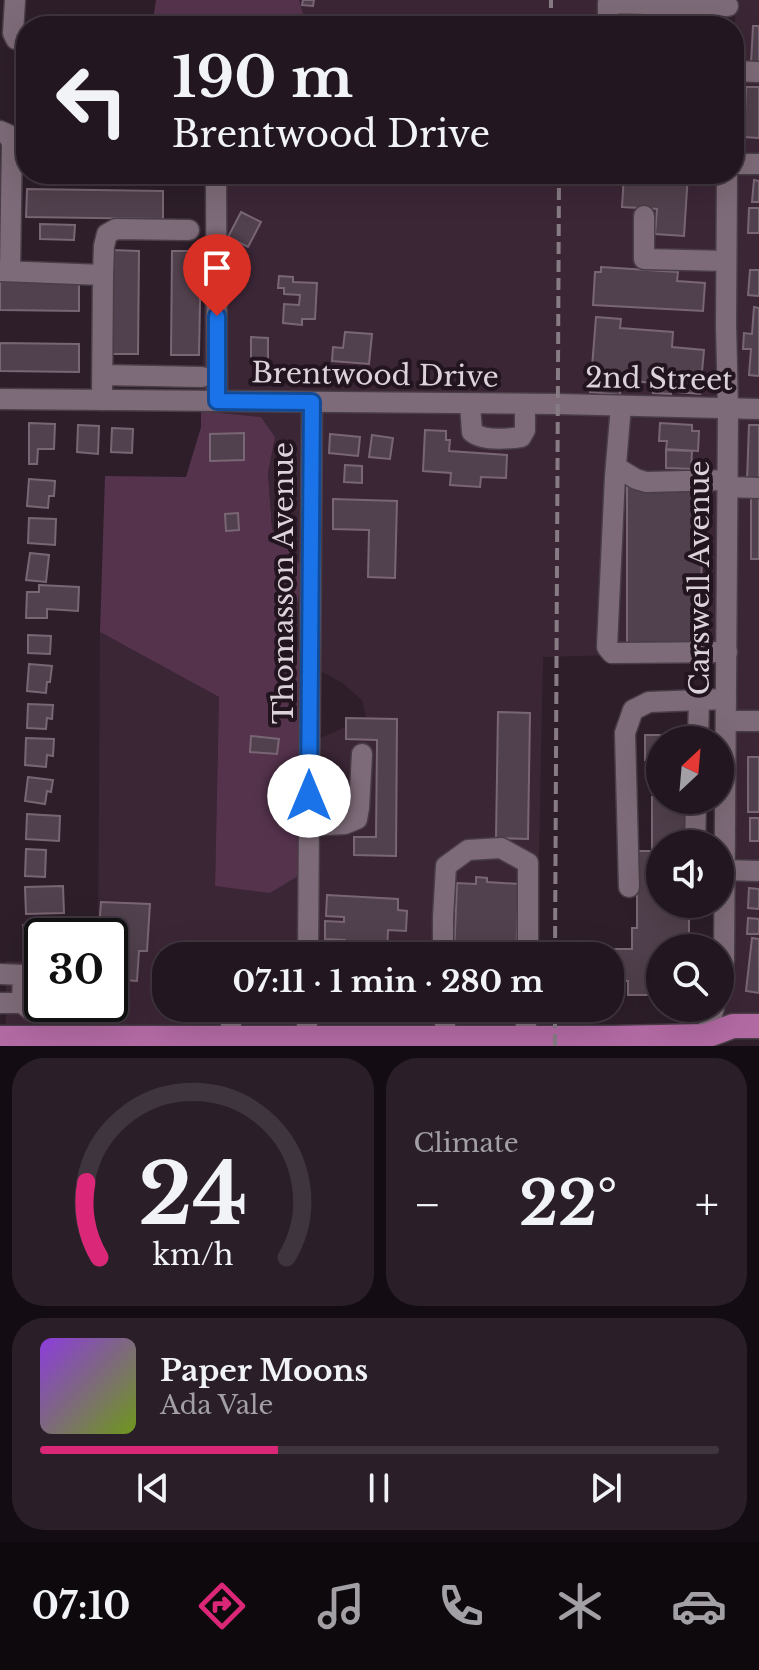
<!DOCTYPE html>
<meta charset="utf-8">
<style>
body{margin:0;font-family:"Libre Baskerville",serif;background:#2a1f29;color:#f1f3f6;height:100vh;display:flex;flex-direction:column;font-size:30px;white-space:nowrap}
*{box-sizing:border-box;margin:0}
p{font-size:26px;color:#a29fa5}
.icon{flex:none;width:44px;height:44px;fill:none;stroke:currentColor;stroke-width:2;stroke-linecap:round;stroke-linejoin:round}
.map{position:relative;height:1046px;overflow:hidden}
.sheet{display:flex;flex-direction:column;gap:12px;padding:12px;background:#130c12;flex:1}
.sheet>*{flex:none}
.guide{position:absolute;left:16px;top:16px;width:728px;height:168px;border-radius:32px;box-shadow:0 8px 32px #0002,0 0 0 2px #3f353e;background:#221620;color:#f1f3f6;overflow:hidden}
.needle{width:52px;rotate:26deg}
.controls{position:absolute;left:646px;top:726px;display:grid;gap:16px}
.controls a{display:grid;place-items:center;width:88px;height:88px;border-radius:50%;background:#221620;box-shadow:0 8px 32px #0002,0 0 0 2px #3f353e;font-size:40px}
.speed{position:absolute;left:24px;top:918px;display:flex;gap:16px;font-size:40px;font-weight:700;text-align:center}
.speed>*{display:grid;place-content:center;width:104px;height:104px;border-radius:50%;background:#221620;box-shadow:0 8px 32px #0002,0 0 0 2px #3f353e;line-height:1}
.speed .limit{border:4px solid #111;border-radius:12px;background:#fff;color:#111}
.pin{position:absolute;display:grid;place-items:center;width:68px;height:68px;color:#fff;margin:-82px -34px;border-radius:50% 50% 50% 0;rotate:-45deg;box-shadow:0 0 8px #0007}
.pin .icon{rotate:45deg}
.me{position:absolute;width:88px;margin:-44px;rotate:0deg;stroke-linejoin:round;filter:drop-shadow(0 0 6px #0008)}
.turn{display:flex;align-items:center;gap:28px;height:168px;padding:0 24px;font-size:36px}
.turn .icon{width:104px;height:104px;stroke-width:2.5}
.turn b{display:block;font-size:56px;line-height:68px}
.big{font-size:60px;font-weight:700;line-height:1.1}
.sheet .widget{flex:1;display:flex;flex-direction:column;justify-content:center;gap:12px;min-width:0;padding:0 28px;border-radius:32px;background:#2a1f29}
.sheet .dial{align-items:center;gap:0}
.dial svg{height:208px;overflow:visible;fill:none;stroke:#3f353e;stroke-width:7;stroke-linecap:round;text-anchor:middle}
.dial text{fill:#f1f3f6;stroke:none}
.song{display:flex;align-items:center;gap:24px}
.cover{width:96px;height:96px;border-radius:12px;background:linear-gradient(135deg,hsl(270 70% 55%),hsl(80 70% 35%))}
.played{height:8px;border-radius:4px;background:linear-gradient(90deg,#db2777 35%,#3f353e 35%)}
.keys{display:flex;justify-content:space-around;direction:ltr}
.heat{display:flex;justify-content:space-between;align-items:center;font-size:44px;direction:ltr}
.sheet .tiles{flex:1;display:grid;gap:12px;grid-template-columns:1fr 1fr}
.widget:last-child{grid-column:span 2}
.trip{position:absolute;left:152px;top:942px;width:472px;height:80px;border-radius:32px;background:#221620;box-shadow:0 8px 32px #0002,0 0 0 2px #3f353e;font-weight:700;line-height:80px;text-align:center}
.tab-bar{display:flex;height:128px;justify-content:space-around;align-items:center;background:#0e090d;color:#a29fa5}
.tab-bar .icon{width:56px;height:56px}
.tab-bar .active{color:#db2777}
.tab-bar b{font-size:36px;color:#f1f3f6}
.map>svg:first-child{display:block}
.built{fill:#3b2636}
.green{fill:#55334d}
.building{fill:#51404d;stroke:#796674;stroke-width:2}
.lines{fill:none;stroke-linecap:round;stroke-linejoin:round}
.minor-casing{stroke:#493d46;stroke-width:23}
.major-casing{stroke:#493d46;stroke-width:27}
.minor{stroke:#7e6b79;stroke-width:20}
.major{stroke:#b26aa3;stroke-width:24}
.rail{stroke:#877b84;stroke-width:4;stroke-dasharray:12 6;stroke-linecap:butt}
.route-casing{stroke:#114b97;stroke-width:20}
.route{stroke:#1a73e8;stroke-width:14}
.labels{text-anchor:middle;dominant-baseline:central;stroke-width:8;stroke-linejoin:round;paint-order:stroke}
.street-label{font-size:28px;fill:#dcd2d9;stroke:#231520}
</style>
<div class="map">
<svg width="759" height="1046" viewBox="0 0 759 1046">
<rect width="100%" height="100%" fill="#2d1e2a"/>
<g class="built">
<path d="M299,0H720V26H307Z"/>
<path d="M735,0H759V401H735L733,324Z"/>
<path d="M207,174L210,393H202Z"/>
<path d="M223,174H720L721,401L224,393Z"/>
<path d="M201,408L305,409L303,656L291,643L289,623L298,599L302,567L272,529L268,473L275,437L261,417L201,411Z"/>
<path d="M319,410L721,416L720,652L543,657L537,956H315L316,740L366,718L362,700L344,684L317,669Z"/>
<path d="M735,416H759V1018L722,1016L731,959Z"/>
<path d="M100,632L219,697L215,886L301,874V956H166V1008H300V1023L132,1025L6,1024V961L42,962V1004H110V936H98Z"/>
<path d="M314,1008H536V1016H547L457,1021L314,1022Z"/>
</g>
<g class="green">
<path d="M156,0H299L307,26H152Z"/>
<path d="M201,411L261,417L275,437L268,473L272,529L302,567C301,578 300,590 298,601C291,626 283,634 303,656L301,874L270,893L215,886L219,697L100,632L105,476L186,477L201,427Z"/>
</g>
<g class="building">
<path d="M303,0H314L313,6L302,5Z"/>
<rect x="614" y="15" width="93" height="11"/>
<path d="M753,26H759V64L751,63Z"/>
<path d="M746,87H759V138L744,137Z"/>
<path d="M624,174H688L684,236L655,234L657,209L622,207Z"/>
<path d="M754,180L759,181V202H752Z"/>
<path d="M27,189L163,191V219L26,217Z"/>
<path d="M749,208H759V233H748Z"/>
<path d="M241,212L261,222L248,247L228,237Z"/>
<path d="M40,224L75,225L74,240L40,239Z"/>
<path d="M111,250L139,251L138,354H109Z"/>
<path d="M172,251H201L199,355H171Z"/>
<path d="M601,267L678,272L677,281L705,283L703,311L593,305L595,272H601Z"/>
<path d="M750,270H759V296L748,295Z"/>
<path d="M279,276L293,277V282L317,283L315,319H302V325L283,323L284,304L299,305L300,295L284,294V288H278Z"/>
<path d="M0,281L79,283V311L0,310Z"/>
<path d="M754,307L759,308V376L749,375L751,349H743L744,333L752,334Z"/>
<path d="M596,317L621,319L620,328L673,332L672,347L704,350L700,394L678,392L679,383H672L671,394L653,393L654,383L621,380L620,395L590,392Z"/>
<path d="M345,332L372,334L369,364L332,361L333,347L343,348Z"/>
<path d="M251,337L268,338V359L251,358Z"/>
<path d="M0,343L79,344V372L0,371Z"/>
<path d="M29,423L55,424L54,449H38L37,464H29Z"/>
<path d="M660,423L692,425V431H699L698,451L666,449L667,441H659Z"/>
<path d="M78,425L99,426L98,454L77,452Z"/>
<path d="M749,425H759V482L747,481Z"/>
<path d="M112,428L133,429L132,453L111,452Z"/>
<path d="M425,430L446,431V440H450L449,451L507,455L506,478L481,477L480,487L450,485L451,473L423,471Z"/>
<path d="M244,433V460L210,461V434Z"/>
<path d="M330,434L360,437L358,456L329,453Z"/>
<path d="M372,435L393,438L390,459L369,457Z"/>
<path d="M666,450L692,451L691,469L666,468Z"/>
<path d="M345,465L362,466V483L344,482Z"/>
<path d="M29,479L55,481L54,496H49L48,508L27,506Z"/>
<path d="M627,487L702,488L701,649H627Z"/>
<rect x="751" y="497" width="8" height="62"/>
<path d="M333,499L397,501L395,578L368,577L369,530L333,529Z"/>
<path d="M238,513L239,530L226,531L225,514Z"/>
<path d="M29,518L56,519L55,545L28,543Z"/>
<path d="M30,553L49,555L46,582L26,580Z"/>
<path d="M39,585L79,587L78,611L47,609V618H26L27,592H39Z"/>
<path d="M28,635L51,636L50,654L28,653Z"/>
<path d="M29,664L52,666L50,682H47L46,693L27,691Z"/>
<path d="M28,704L53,705L52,719L47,718L46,729L27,728Z"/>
<path d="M498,712L530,713L528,839L496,838Z"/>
<path d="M346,718L397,719L396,856L354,855V837H376L377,740L346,739Z"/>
<path d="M645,735H661L660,760H645Z"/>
<path d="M251,736L279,739L277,754L250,752Z"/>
<path d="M26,738L54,739L53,756L47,755L46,767L25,765Z"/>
<rect x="748" y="757" width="11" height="55"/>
<path d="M28,777L53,780L51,792L47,791L45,804L25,801Z"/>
<path d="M652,797H660V800H687V844H660V904L689,906V948H660V999H653L652,995H628V981H612V949H632V928H637V851H652Z"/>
<path d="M27,814L60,816L59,841L26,839Z"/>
<rect x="750" y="818" width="9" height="23"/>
<path d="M26,849L46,850L45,877L25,876Z"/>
<path d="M476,877L487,878V882L519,884L516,956H454L457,883L476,884Z"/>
<path d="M63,886L64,913L26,914L25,887Z"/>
<path d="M749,888L759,889V909L748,908Z"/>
<path d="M327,895L398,899V910L407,911L406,931L388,930L387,956H344L345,940L325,939V921L344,922V917L326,916Z"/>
<path d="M101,902L150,904L147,951H139L137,981L110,979V936H103V930H99Z"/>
<path d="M748,918L759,919V934H747Z"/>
<path d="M53,920L56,936H42V942L27,945L23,925Z"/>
<path d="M752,938L759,939V993L746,991Z"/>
<path d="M238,947L294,949L293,956H237Z"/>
<path d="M346,1008H384V1012L346,1010Z"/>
</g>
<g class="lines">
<g class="minor-casing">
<g id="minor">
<path d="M15,0L13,33L16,39H26"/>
<path d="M608,26V3L728,6"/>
<path d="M734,71L759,72"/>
<path d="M0,131L7,134L12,142L10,271"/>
<path d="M734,164H759"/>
<path d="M216,174L217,401"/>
<path d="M644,216V259L726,261"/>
<path d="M0,271L103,275L102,400"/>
<path d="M103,275L104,246L107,234L116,229L189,230"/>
<path d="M103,375L202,377"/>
<path d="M0,399L558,404L759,409"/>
<path d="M470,404L472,432C483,441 507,439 521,437L525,430V404"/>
<path d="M621,406L615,476L607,647L612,653L727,652"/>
<path d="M616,467L636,479L646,482L728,480"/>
<path d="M728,487L759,488"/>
<path d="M726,721H759"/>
<path d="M698,740L699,700"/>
<path d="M308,826L345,824L357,819L359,808L362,754"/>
<path d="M695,844L696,800"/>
<path d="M724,870L759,871"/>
<path d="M629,887L625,733L633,710L649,702L726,699"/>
<path d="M308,956L312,402"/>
<path d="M443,956V918L446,866L468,850L501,848L528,863V956"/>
<path d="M0,974L23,975L22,1003"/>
<path d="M720,982L724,960L728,409L726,325L727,174"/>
<path d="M0,1003H22L32,1011H83"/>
<path d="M307,1008V1039L308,1046"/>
<path d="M445,1008V1039"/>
<path d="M231,1039V1008"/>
<path d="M525,1039L527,1008"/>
<path d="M703,1046L714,1008"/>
</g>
</g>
<g class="major-casing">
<path id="major" d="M0,1038H612L706,1036L733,1026H759"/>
</g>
<use href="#minor" class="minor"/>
<use href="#major" class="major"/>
<g class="rail">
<path d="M551,26V0"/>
<path d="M555,956L559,174"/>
<path d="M555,1046V1008"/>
</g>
</g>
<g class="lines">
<g class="route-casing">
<path id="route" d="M217,316V401L312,402L309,796"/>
</g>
<use href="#route" class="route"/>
</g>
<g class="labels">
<g class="street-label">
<text transform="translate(375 375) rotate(1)">Brentwood Drive</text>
<text transform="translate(659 379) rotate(1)">2nd Street</text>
<text transform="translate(699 578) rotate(-90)">Carswell Avenue</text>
<text transform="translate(283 583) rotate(-90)">Thomasson Avenue</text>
</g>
</g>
</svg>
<div class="controls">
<a><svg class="needle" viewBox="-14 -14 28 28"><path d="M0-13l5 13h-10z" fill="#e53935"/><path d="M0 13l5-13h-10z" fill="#a29fa5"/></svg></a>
<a><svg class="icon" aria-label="sound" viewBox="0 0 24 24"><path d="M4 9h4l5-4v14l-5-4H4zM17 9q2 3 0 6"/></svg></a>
<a><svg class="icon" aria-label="search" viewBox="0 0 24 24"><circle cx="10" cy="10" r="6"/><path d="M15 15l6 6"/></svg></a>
</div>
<div class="speed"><div class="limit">30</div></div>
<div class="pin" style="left:217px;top:316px;background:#d93025"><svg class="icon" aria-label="arrive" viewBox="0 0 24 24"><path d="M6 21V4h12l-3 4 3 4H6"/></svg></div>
<svg class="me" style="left:309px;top:796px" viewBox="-20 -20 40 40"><circle r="19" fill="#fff"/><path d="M0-13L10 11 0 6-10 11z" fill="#1a73e8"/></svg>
<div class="trip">07:11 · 1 min · 280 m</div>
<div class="guide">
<div class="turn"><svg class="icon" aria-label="left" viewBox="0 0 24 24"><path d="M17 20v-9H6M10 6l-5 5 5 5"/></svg><div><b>190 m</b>Brentwood Drive</div></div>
</div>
</div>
<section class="sheet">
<div class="tiles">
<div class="widget dial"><svg viewBox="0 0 100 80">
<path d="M14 69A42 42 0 1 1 86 69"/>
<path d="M14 69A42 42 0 0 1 9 40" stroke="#db2777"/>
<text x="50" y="56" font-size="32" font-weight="700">24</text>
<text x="50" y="72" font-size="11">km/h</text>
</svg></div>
<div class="widget"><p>Climate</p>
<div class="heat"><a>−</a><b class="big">22°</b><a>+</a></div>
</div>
<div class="widget">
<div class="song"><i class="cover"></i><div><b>Paper Moons</b><p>Ada Vale</p></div></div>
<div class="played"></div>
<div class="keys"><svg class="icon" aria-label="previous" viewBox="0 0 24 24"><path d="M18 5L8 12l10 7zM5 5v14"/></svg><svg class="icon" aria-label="pause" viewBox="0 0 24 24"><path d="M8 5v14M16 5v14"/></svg><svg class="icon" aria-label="next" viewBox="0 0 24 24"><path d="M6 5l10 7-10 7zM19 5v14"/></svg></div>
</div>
</div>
</section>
<nav class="tab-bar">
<b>07:10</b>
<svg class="icon active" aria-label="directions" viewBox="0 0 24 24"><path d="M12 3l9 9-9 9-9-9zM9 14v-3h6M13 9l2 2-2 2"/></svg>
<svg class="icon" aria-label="music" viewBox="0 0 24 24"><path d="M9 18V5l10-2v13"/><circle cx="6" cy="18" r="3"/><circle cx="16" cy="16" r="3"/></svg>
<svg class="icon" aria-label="phone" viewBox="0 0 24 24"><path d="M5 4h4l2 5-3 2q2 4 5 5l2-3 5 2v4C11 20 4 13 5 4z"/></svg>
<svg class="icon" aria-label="climate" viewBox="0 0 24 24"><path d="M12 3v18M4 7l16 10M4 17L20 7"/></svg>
<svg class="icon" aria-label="car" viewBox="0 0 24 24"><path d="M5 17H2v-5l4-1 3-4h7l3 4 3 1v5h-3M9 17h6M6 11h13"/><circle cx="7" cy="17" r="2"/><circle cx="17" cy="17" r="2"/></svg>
</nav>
